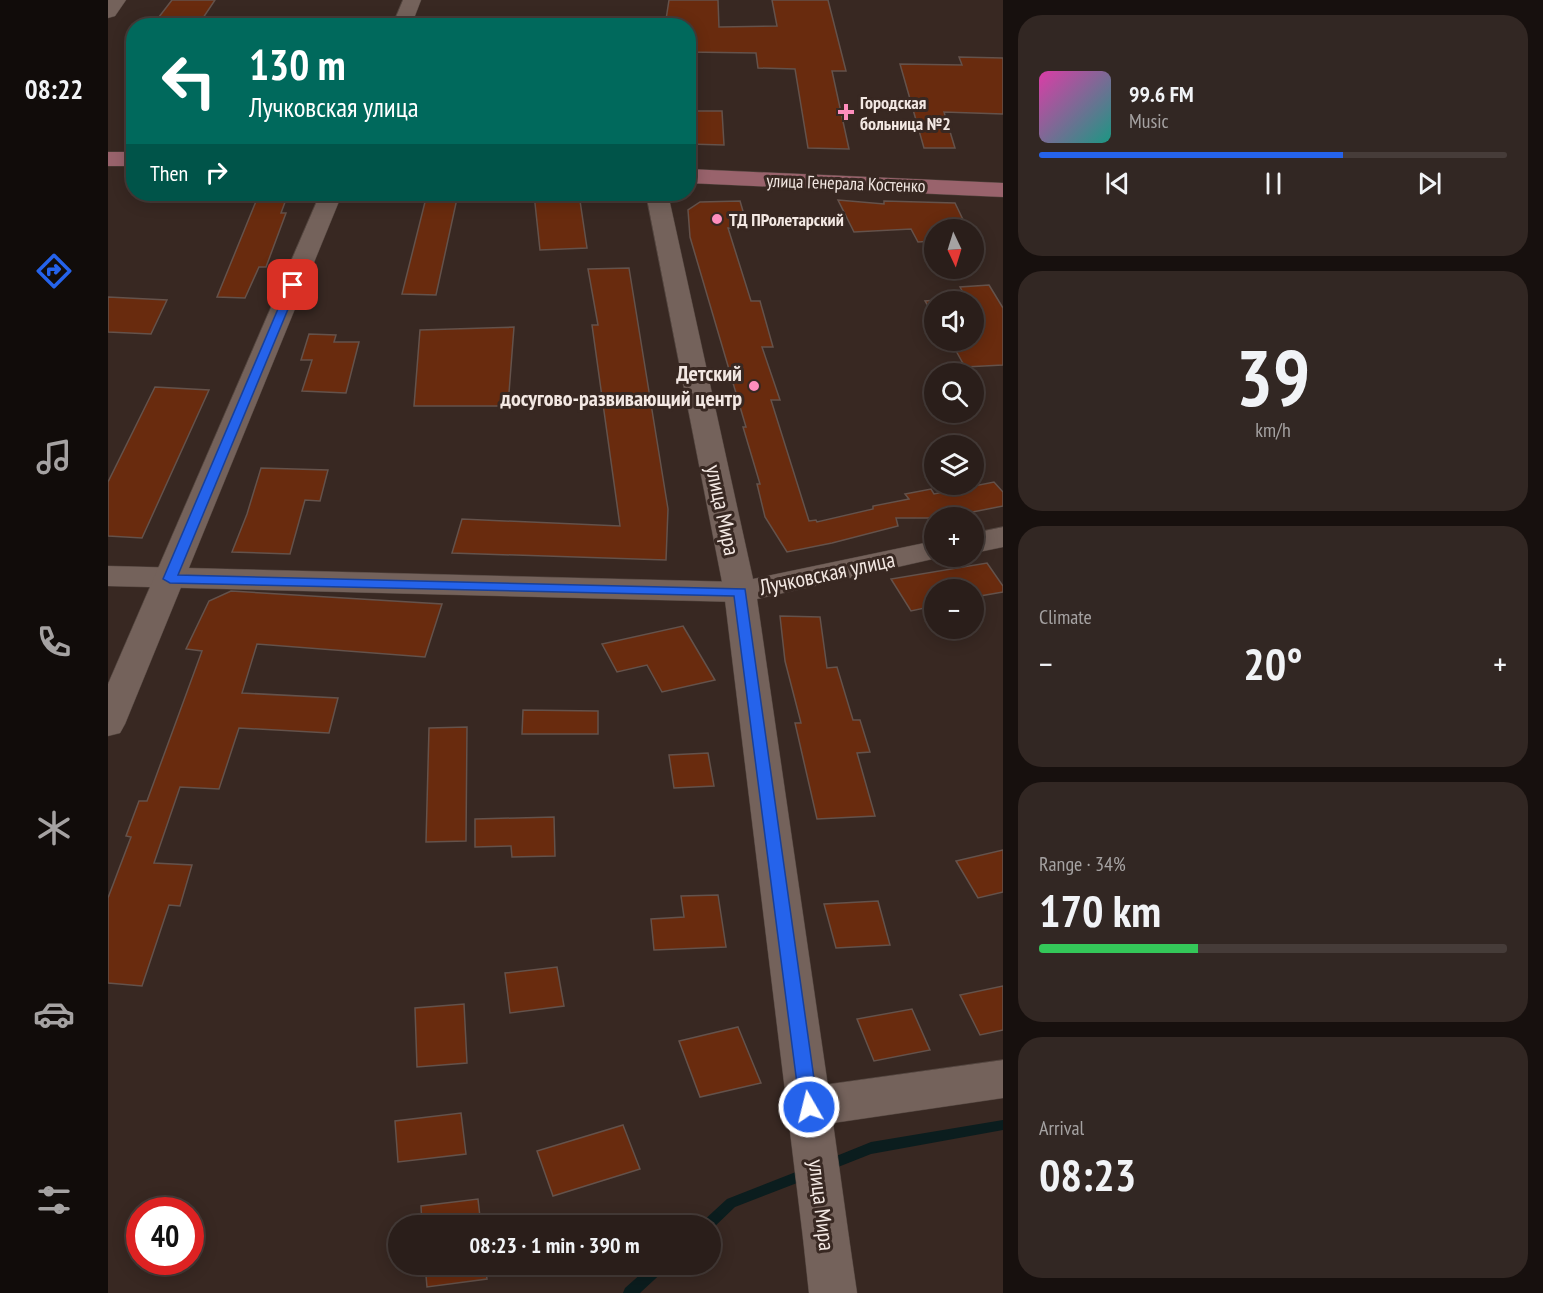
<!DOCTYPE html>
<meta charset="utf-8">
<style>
body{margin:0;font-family:"PT Sans Narrow",sans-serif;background:#322723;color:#f1f3f6;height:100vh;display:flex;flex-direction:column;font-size:22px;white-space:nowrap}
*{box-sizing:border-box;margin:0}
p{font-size:20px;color:#a5a2a2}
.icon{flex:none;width:33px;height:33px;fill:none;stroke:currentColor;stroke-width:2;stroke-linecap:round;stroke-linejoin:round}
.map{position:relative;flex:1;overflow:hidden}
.panel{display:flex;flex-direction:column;gap:15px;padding:15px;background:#17100e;width:540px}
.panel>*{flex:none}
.guide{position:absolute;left:18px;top:18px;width:570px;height:183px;border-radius:24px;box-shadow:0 3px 15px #0003,0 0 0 2px #463c39;background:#00695c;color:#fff;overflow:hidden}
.needle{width:39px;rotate:176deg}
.fabs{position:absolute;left:816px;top:219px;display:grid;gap:12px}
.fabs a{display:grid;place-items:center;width:60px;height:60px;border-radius:50%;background:#2a1e1a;box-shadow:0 3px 15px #0003,0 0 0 2px #463c39;font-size:30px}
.speed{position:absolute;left:18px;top:1197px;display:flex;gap:12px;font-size:30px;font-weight:700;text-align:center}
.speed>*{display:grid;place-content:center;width:78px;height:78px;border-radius:50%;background:#2a1e1a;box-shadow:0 3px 15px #0003,0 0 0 2px #463c39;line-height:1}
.speed .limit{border:9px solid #d22;background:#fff;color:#111}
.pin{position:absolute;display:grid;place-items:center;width:51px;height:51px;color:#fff;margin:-26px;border-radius:12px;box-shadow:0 3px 9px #0006}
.me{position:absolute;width:66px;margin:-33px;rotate:352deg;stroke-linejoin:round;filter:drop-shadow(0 0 4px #0008)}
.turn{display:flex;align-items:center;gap:21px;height:126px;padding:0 24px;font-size:27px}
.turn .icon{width:78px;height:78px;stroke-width:2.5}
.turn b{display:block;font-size:42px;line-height:51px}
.then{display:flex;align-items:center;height:57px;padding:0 24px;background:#0003;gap:12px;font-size:22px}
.big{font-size:45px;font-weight:700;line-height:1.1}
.panel .tile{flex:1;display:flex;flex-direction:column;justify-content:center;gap:9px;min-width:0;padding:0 21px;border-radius:24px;background:#322723}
.panel .dial{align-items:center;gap:0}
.dial b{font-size:78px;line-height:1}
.song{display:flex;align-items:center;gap:18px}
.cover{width:72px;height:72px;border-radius:9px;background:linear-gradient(135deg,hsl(320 70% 55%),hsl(170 70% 35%))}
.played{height:6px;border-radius:3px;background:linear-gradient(90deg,#2563eb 65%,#463c39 65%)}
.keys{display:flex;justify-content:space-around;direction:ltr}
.heat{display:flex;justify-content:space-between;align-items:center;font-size:33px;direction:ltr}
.charge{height:9px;border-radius:4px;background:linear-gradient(90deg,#34c759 34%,#463c39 0)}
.trip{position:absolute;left:280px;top:1215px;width:333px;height:60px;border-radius:30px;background:#2a1e1a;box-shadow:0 3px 15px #0003,0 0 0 2px #463c39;font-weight:700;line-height:60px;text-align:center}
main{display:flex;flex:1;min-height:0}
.menu{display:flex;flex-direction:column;width:108px;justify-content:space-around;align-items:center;background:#110c0a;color:#a5a2a2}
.menu .icon{width:42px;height:42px}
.menu .selected{color:#2563eb}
.menu b{font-size:27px;color:#f1f3f6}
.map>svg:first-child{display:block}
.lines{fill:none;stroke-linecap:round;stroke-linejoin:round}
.stream{fill:#0b1d1e;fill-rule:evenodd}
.building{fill:#692b0e;stroke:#64524b;stroke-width:1.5}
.minor-casing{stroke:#52453f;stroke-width:1}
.tertiary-casing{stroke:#52453f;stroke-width:1}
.secondary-casing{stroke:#52453f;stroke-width:1}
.minor{fill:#74625b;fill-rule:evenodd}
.tertiary{fill:#74625b;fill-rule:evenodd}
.secondary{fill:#99636c;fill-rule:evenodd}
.route{fill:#2563eb;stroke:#184099;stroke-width:1.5}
.poi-dot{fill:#fe8ebd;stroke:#382822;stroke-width:2}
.labels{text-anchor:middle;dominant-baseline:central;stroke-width:6;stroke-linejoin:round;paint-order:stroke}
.far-poi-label{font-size:18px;font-weight:bold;fill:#f3e8e3;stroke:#382822;text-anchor:start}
.far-street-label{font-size:18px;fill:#f3e8e3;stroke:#382822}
.poi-label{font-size:22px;font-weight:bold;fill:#f3e8e3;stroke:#382822;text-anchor:end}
.street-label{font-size:22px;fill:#f3e8e3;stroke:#382822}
</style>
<main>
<nav class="menu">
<b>08:22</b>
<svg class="icon selected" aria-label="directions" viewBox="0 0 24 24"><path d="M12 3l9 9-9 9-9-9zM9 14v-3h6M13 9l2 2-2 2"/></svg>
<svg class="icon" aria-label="music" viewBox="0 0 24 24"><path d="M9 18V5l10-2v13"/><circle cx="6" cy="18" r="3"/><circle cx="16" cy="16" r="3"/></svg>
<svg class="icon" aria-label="phone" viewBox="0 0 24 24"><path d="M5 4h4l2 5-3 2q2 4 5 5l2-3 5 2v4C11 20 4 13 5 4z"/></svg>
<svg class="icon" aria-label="climate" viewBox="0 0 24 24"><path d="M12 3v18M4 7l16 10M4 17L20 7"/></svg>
<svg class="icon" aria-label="car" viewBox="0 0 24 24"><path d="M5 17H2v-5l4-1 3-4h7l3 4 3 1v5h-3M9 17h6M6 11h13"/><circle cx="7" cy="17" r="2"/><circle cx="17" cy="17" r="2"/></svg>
<svg class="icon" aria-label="filters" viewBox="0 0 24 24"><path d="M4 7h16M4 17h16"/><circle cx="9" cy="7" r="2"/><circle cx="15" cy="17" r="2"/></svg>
</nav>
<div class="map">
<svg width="895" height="1293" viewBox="0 0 895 1293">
<rect width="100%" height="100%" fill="#382822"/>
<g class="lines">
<g class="stream">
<path d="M895,1120V1130L763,1154L720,1171L716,1169L714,1165L716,1161L763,1142Z"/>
<path d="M698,1168L702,1170L704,1174L702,1178L627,1207L603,1230V1226H592L594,1222L619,1199Z"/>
<path d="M544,1264H560L559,1268L532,1293H515L517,1288Z"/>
</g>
</g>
<g class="building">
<path d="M64,0H107L91,24L47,22Z"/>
<path d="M561,0H610L611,27L669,26L664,0H720L738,71H724L741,149L700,148L687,69L650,68L648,53L580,52V26H557Z"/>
<path d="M851,57L895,58V114L836,112L847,148H816L792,64L854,65Z"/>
<path d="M580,111H614L616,145L580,144Z"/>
<path d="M151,194H180L173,213H178L158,267H151L137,298L109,297Z"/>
<path d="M319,194H350L328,295L294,294Z"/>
<path d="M426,194H471L479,248L432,250Z"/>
<path d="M730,200L776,204V201L847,203L860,230H826V241L810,242L803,229L746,232Z"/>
<path d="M632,201L640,228H620L643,301H652L665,347H654L672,400H663L701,521L708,520L709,522L765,509V506L801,499L797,494L823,489L826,494L886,482L895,492V506L844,516L845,518H788L790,526L724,543L679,552L657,517L649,484H652L635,427H638L582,237L580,210L592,202Z"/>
<path d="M521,268L560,509L558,560L344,553L354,519L512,526L484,325H490L480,269Z"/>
<path d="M881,285L895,308V365L857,367L842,340H866V302H826V316L817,301L858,298L852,287Z"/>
<path d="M0,297L59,300L43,334L0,332Z"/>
<path d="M406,327L400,406H306L312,330Z"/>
<path d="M201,334L228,335L226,342H251L238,393L194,391L204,360H193Z"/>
<path d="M47,387L101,390L34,538L0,536V482Z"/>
<path d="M153,468L220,470L212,501L197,500L182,554L124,552L139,514Z"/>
<path d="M879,563L895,586V592L866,597V590H826V606L803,611L783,579Z"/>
<path d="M123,591L334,604L317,657L149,644L134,693L230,698L221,733L131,728L111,789L72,787L46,863L84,865L72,906L61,905L34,986L0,983V898L23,837L18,836L31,801H39L94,651L78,649L101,601Z"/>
<path d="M672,616L712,617L719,668L729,667L745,720H752L762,752L749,753L767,816L709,819L687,723H693L677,661Z"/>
<path d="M575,626L607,680L554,692L539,665L509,672L494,644Z"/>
<path d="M415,710L490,711V734H414Z"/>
<path d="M359,727L358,841L318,842L321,728Z"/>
<path d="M600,753L606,786L566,788L561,755Z"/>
<path d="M446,817L447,856L404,857L403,846L367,847V819Z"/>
<path d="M895,850V892L870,898L848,861Z"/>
<path d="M610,895L618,947L546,950L543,919L576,917L573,896Z"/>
<path d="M770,901L782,945L728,948L716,904Z"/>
<path d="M449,967L456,1006L402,1013L397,973Z"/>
<path d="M895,986V1030L872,1035L852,995Z"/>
<path d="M356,1004L359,1063L309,1067L307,1008Z"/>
<path d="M804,1009L822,1050L766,1061L749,1019Z"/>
<path d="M630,1027L653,1083L592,1097L571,1041Z"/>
<path d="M353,1113L358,1154L290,1162L287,1121Z"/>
<path d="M515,1125L532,1169L445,1196L429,1151Z"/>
<path d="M370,1199L373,1226H314L313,1206Z"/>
<path d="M317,1264H377L379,1279L319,1287Z"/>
</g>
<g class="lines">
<g class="minor-casing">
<g id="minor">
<path d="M295,0H313L303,26H284Z"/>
<path d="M0,566L632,582L643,585L648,592L643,599L632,602L0,586Z"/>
<path d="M895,1060V1098L725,1123L741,1238L734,1254L718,1260L702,1254L695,1238L679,1107L686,1093L701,1087Z"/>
</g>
</g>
<g class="tertiary-casing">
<g id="tertiary">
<path d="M0,0H18L7,16L0,18Z"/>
<path d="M212,194H234L17,724L12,733L0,736V684Z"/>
<path d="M538,194H560L645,579L826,541V556H838L649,599L723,1107L716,1121L701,1127L686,1121L679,1107L616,592Z"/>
<path d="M895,527V547L866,553V533Z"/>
<path d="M718,1216L734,1222L741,1238L749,1293H701L695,1238L702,1222Z"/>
</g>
</g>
<g class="secondary-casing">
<g id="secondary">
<rect x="0" y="152" width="26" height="14"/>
<path d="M580,169L895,183V197L580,183Z"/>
</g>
</g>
<use href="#minor" class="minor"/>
<use href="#tertiary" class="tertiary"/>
<use href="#secondary" class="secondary"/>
</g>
<path class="route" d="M181,283L190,285L70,575L637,589L710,1107L708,1113L701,1116L695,1113L692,1107L626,596L62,583L55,579Z"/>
<g class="poi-dot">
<path d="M735 103h6v6h6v6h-6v6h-6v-6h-6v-6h6z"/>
<circle cx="609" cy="219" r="6"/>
<circle cx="646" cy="386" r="6"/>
</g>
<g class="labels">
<g class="far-poi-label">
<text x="752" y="102">Городская<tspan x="752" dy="21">больница №2</tspan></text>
<text x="621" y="219">ТД ПРолетарский</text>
</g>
<g class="far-street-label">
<text transform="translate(738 183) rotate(2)">улица Генерала Костенко</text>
</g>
<g class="poi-label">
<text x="634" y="373">Детский<tspan x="634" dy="25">досугово-развивающий центр</tspan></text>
</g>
<g class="street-label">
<text transform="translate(615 510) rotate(78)">улица Мира</text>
<text transform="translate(719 573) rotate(-12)">Лучковская улица</text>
<text transform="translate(714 1205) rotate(83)">улица Мира</text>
</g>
</g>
</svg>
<div class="fabs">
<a><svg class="needle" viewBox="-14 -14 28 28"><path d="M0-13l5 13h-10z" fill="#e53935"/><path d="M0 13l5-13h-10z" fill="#a5a2a2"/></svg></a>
<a><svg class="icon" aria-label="sound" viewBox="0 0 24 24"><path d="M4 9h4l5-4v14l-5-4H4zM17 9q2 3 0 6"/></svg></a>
<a><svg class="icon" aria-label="search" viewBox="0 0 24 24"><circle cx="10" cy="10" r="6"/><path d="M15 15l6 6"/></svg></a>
<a><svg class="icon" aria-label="layers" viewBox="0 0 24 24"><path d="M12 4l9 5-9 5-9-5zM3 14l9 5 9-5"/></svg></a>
<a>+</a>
<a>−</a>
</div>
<div class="speed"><div class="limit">40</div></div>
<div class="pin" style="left:185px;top:285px;background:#d93025"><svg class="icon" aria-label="arrive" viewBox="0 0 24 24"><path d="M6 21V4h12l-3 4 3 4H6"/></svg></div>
<svg class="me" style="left:701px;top:1107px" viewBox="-20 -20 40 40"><circle r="17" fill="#2563eb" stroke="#fff" stroke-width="3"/><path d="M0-11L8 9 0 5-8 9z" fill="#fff"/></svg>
<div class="trip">08:23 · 1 min · 390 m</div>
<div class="guide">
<div class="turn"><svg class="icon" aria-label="left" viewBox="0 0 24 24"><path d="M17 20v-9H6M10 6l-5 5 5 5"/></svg><div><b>130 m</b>Лучковская улица</div></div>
<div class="then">Then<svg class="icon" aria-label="right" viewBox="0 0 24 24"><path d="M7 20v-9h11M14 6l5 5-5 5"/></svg></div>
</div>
</div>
<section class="panel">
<div class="tile">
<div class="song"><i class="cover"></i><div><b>99.6 FM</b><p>Music</p></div></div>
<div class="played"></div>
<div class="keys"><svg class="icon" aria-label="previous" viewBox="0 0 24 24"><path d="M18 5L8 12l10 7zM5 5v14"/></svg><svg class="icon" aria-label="pause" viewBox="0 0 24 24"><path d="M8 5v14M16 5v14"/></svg><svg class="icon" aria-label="next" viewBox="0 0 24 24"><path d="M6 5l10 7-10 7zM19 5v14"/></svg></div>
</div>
<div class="tile dial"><b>39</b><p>km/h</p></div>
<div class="tile"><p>Climate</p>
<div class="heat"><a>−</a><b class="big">20°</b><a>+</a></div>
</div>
<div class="tile"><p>Range · 34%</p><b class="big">170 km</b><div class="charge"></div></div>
<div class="tile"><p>Arrival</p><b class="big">08:23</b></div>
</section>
</main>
